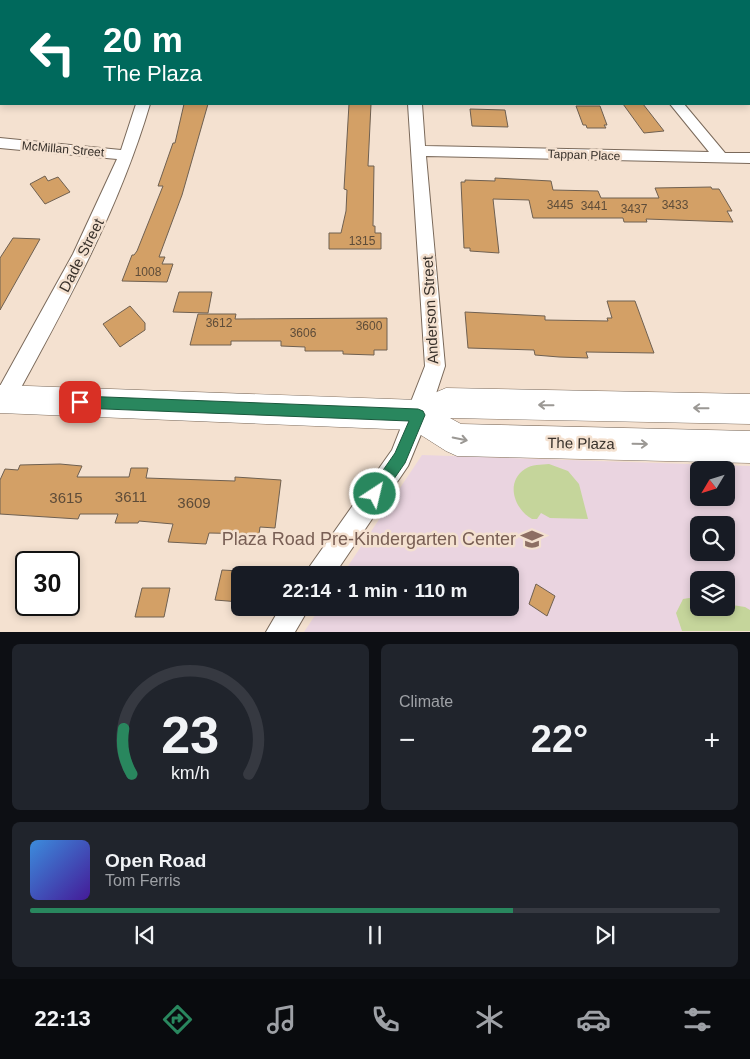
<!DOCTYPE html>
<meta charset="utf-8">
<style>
body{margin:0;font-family:Helvetica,sans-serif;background:#20242c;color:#f1f3f6;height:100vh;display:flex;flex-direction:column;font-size:19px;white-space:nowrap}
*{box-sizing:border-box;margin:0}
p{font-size:16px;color:#9ea1a6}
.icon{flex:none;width:28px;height:28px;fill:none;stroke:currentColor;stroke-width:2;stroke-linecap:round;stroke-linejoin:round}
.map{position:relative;height:632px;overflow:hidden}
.sheet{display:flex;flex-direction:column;gap:12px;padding:12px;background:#0d0f14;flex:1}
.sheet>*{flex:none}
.guide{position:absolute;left:0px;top:0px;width:750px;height:105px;box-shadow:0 2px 8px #0003;background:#00695c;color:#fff;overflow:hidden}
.needle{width:32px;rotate:232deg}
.controls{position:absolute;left:690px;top:461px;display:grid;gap:10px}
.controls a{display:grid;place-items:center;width:45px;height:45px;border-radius:8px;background:#171b24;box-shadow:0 2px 8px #0003;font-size:25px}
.speed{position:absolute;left:15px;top:551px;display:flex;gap:10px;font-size:25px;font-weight:700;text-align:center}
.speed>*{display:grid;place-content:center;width:65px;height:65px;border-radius:50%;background:#171b24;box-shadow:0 2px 8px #0003;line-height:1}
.speed .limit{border:2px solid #111;border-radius:8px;background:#fff;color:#111}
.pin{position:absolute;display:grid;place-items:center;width:42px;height:42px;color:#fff;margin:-21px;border-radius:10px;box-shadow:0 2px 8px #0006}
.me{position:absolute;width:55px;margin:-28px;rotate:35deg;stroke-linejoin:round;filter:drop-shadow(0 0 4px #0008)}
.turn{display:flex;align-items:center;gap:18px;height:105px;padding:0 20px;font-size:22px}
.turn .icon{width:65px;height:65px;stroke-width:2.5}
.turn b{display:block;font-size:35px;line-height:42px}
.big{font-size:38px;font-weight:700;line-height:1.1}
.sheet .widget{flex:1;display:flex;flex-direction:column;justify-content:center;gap:8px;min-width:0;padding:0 18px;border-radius:8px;background:#20242c}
.sheet .dial{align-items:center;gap:0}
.dial svg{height:130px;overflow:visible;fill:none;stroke:#363941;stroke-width:7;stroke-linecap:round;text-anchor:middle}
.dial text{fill:#f1f3f6;stroke:none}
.song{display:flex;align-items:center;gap:15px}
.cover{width:60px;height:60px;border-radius:8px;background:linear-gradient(135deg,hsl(210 70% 55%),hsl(260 70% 35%))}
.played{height:5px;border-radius:2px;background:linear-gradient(90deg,#29875e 70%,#363941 70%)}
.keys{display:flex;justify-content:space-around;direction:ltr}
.heat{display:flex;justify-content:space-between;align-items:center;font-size:28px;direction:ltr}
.sheet .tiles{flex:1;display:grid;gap:12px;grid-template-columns:1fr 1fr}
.widget:last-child{grid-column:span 2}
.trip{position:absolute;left:231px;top:566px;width:288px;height:50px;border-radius:8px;background:#171b24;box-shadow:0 2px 8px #0003;font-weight:700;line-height:50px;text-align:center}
.dock{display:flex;height:80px;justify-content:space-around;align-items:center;background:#090b0e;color:#9ea1a6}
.dock .icon{width:35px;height:35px}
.dock .current{color:#29875e}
.dock b{font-size:22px;color:#f1f3f6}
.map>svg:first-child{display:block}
.education{fill:#ead4e0;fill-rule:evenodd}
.green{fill:#c5d59b}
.building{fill:#d3a066;stroke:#6f6051}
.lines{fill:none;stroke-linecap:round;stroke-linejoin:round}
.street-casing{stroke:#7a695a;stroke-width:2}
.secondary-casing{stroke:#7a695a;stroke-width:1}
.street{fill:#fff;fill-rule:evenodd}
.secondary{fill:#fff;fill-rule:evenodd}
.oneway{stroke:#9b9894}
.route{fill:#29875e;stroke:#1b583d}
.labels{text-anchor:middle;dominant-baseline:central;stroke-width:5;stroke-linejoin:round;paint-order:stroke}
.far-street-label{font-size:12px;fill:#37302a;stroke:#f4e1d0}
.number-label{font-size:12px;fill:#5e4c39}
.street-label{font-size:15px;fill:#37302a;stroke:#f4e1d0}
.near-number-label{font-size:15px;fill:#5e4c39}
.near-education-label{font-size:18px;fill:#785e54;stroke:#f4e1d0;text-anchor:end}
</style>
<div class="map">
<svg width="750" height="632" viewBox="0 0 750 632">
<rect width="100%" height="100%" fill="#f4e1d0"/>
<path class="education" d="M422,455L750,466V631L304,632L320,608H510V575H342ZM699,470H726V498H699ZM699,525H726V552H699ZM699,580H726V608H699Z"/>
<g class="green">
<path d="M549,464L568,471L579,484L588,519L550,518L541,513L537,519H532C514,509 505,482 525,469C532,464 541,465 549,464Z"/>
<path d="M689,598L699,599V608H726V604L745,607L750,610V631H682L676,613L683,599Z"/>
</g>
<g class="building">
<path d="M184,104H208L182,195L159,257H165L162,264H173L167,282L122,281L132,255H134L137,251L163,186H158L173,143H175Z"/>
<path d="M349,104H371L368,166H374L373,226H375V233H381V249H329V233H341L346,211L347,190L344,189Z"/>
<path d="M623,104H643L664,131L644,133Z"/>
<path d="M576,106H600L607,125H604L606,128H587L586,125H583Z"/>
<path d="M470,109L505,110L508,127L472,126Z"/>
<path d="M45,176L48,181L58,177L70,192L45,204L30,184Z"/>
<path d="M495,178L551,181L553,190L598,191L601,198H659L655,188L711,187L712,189H719L732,211H727L733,222L646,219L647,222H624L623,218H533L529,200L493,199L499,253L470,251V248H464L461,182H465V180L495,181Z"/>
<path d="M13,238L40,239L0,310V258Z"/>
<path d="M179,292H212L208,313L173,312Z"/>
<path d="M607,301H635L654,353L586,352L588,358L559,357L535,355L534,350L468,348L465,312L545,316V320L608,321L607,318H612Z"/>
<path d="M130,306L145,323V330L120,347L103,324Z"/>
<path d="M198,314H236L235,319L387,318V350H374V355L343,354V351H305V347L281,346V341H231V345H190Z"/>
<path d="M60,464L82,466L77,477H129L131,468H148L146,478L235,481V477L281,480L275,528L260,527L259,534L209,533L206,544L168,542L173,524L139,521L138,523H115L118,514H80L78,519L0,514V480L5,469L18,470L20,465Z"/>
<path d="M222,570L240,571V602L215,600Z"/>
<path d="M536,584L555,596L547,616L529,604Z"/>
<path d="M142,588H170L164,617H135Z"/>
</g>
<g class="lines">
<g class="street-casing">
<g id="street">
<rect x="168" y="0" width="10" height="1"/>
<rect x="386" y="0" width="11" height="1"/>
<rect x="587" y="0" width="11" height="1"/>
<path d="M136,104H150C119,210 64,309 11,406L4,409L0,407V386L73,254L117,159L0,148V138L121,150Z"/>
<path d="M408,104H422L425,146L709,152L670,104H684L725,153H750V163L426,156L445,366L429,415L408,466L334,575H306L310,566L392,450L425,366Z"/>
<path d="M280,608H309L295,632H266Z"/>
</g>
</g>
<g class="secondary-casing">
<path id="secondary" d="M0,385L418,400L446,388L750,394V424L450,418L461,424L750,431V463L457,456L446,451L413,430L0,413Z"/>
</g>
<use href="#street" class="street"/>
<use href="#secondary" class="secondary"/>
</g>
<defs><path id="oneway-shaft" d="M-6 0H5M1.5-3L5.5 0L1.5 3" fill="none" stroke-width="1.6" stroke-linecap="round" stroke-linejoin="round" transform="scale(1.25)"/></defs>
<g class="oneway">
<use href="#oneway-shaft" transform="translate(546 405) rotate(-179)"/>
<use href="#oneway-shaft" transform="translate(701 408) rotate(-179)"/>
<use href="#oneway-shaft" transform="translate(460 439) rotate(12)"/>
<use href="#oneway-shaft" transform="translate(640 444) rotate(1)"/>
</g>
<path class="route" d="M80,396L418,409L423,411L425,415L405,463L380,499L375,501L370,499L368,494L370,489L395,453L409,421L80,408L75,406L73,402L75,398Z"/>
<defs>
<g id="school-bare" transform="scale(1.725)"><path d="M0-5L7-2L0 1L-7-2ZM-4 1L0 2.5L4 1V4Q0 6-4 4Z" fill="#8d6e63" stroke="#f4e1d0" stroke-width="2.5" paint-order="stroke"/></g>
</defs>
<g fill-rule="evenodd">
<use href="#school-bare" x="532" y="539"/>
</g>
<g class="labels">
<g class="far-street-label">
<text transform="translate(63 149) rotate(5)">McMillan Street</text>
<text transform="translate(584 155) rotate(2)">Tappan Place</text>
</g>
<g class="number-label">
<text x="560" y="205">3445</text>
<text x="675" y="205">3433</text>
<text x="594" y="206">3441</text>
<text x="634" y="209">3437</text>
<text x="362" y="241">1315</text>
<text x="148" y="272">1008</text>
<text x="219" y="323">3612</text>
<text x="369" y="326">3600</text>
<text x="303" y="333">3606</text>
</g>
<g class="street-label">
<text transform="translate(81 255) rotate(-63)">Dade Street</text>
<text transform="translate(430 310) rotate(-93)">Anderson Street</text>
<text transform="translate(581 443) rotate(1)">The Plaza</text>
</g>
<g class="near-number-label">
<text x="131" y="496">3611</text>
<text x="66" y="497">3615</text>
<text x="194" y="502">3609</text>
</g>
<g class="near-education-label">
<text x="516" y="539">Plaza Road Pre-Kindergarten Center</text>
</g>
</g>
</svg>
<div class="controls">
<a><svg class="needle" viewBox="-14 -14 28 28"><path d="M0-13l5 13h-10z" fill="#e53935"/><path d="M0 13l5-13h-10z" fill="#9ea1a6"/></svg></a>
<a><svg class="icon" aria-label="search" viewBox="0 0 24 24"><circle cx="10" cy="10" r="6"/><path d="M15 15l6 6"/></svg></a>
<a><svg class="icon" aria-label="layers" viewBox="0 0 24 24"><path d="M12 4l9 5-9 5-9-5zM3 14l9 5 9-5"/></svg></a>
</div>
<div class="speed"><div class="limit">30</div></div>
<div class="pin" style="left:80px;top:402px;background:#d93025"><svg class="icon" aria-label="arrive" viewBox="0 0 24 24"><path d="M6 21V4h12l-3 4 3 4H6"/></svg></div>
<svg class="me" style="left:375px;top:494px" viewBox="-20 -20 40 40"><circle r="17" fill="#29875e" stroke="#fff" stroke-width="3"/><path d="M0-11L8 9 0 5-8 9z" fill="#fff"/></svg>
<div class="trip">22:14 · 1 min · 110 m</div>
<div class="guide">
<div class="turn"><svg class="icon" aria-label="left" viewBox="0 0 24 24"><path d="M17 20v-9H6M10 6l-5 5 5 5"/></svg><div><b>20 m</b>The Plaza</div></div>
</div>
</div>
<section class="sheet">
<div class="tiles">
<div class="widget dial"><svg viewBox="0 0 100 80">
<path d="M14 69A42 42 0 1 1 86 69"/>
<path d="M14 69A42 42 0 0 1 9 41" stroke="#29875e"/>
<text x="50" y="56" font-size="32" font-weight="700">23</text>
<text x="50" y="72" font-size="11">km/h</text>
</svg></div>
<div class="widget"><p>Climate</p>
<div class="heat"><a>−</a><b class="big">22°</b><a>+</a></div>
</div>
<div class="widget">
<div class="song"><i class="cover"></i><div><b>Open Road</b><p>Tom Ferris</p></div></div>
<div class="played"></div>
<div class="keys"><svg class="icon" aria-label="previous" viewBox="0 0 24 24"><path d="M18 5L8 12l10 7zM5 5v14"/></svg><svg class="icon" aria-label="pause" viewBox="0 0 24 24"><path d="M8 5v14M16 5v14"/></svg><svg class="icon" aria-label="next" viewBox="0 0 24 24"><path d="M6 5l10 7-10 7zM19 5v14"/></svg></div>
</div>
</div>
</section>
<nav class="dock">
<b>22:13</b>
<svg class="icon current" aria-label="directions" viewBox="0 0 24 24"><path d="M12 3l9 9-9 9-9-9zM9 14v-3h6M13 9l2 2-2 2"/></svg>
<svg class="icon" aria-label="music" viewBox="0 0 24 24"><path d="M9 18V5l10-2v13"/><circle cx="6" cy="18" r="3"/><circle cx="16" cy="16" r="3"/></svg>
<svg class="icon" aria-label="phone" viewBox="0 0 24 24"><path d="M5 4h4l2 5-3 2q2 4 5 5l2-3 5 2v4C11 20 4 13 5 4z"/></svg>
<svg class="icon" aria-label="climate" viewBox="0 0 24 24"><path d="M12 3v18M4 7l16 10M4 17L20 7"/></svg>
<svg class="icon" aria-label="car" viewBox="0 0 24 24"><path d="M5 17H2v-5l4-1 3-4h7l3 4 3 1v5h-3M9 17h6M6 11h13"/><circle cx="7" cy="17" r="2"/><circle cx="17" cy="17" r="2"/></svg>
<svg class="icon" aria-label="filters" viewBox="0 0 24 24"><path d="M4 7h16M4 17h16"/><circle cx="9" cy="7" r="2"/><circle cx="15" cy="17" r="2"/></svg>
</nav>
